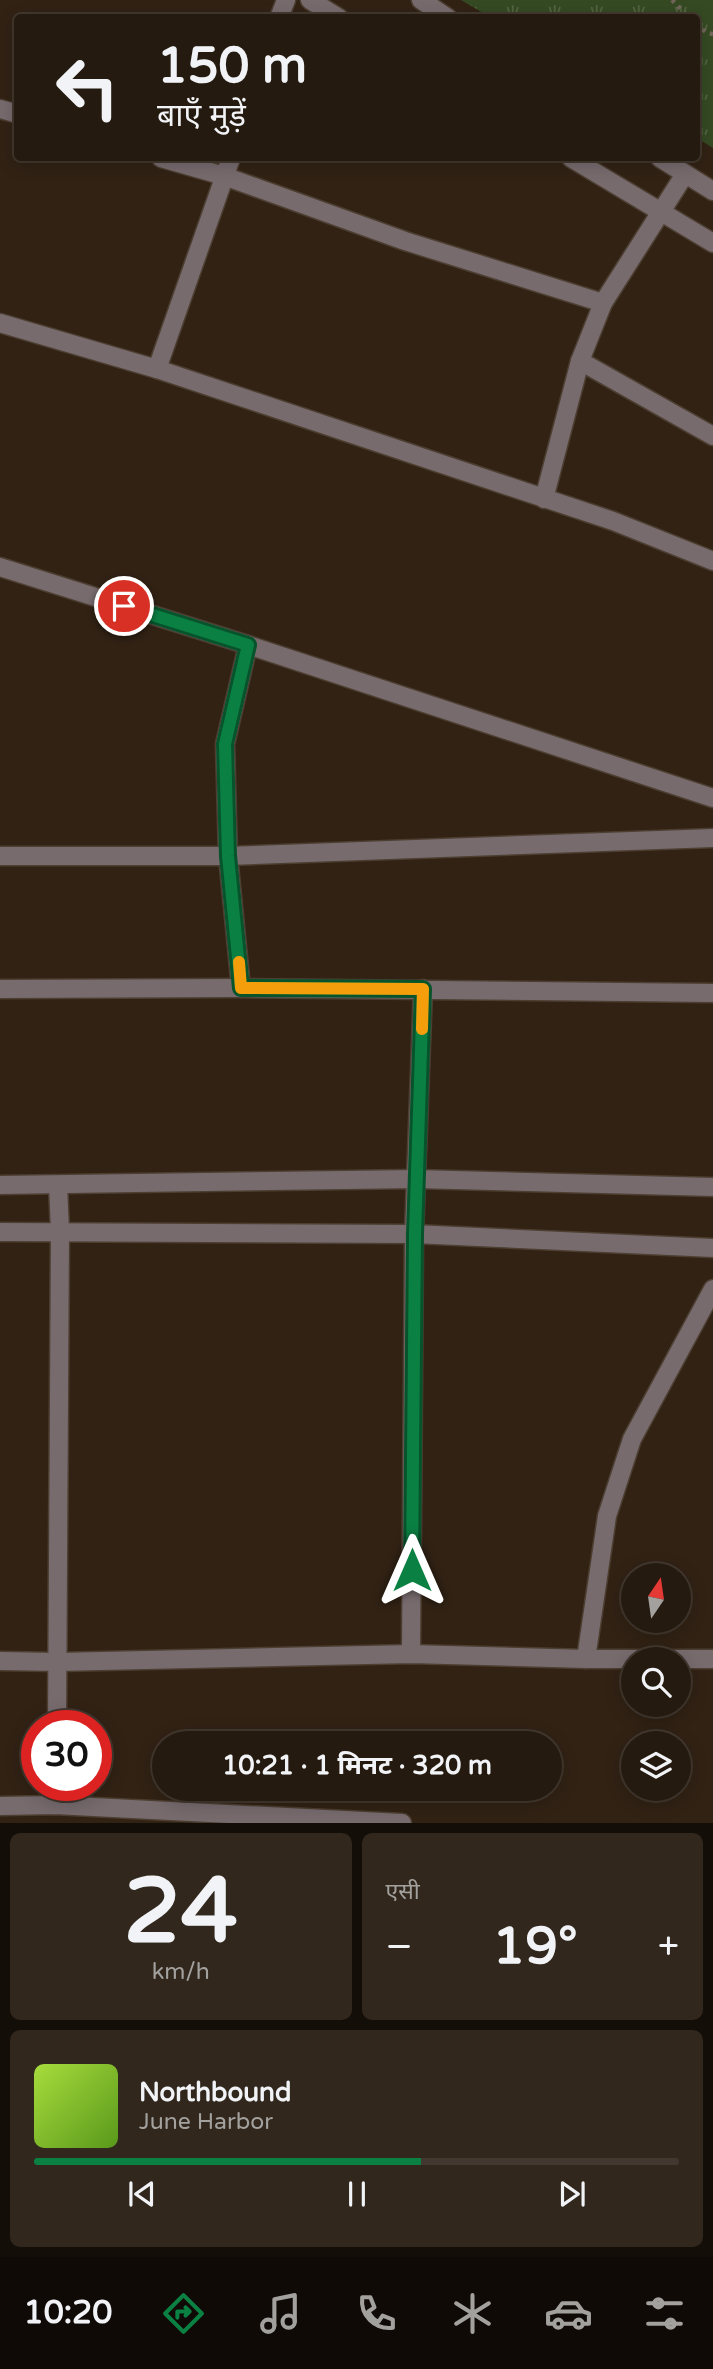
<!DOCTYPE html>
<html lang="hi">
<meta charset="utf-8">
<style>
body{margin:0;font-family:"Varela Round","Noto Sans Devanagari",sans-serif;background:#31271d;color:#f1f3f6;height:100vh;display:flex;flex-direction:column;font-size:26px;white-space:nowrap}
*{box-sizing:border-box;margin:0}
p{font-size:23px;color:#a3a19e}
.icon{flex:none;width:38px;height:38px;fill:none;stroke:currentColor;stroke-width:2;stroke-linecap:round;stroke-linejoin:round}
.map{position:relative;height:1823px;overflow:hidden}
.sheet{display:flex;flex-direction:column;gap:10px;padding:10px;background:#140e08;flex:1}
.sheet>*{flex:none}
.hud{position:absolute;left:14px;top:14px;width:686px;height:147px;border-radius:7px;box-shadow:0 4px 18px #0003,0 0 0 2px #42382f;background:#251a0f;color:#f1f3f6;overflow:hidden}
.needle{width:46px;rotate:13deg}
.buttons{position:absolute;left:621px;top:1563px;display:grid;gap:14px}
.buttons a{display:grid;place-items:center;width:70px;height:70px;border-radius:50%;background:#251a0f;box-shadow:0 4px 18px #0003,0 0 0 2px #42382f;font-size:35px}
.speed{position:absolute;left:21px;top:1710px;display:flex;gap:14px;font-size:35px;font-weight:700;text-align:center}
.speed>*{display:grid;place-content:center;width:91px;height:91px;border-radius:50%;background:#251a0f;box-shadow:0 4px 18px #0003,0 0 0 2px #42382f;line-height:1}
.speed .limit{border:10px solid #d22;background:#fff;color:#111}
.pin{position:absolute;display:grid;place-items:center;width:60px;height:60px;color:#fff;margin:-30px;border:4px solid #fff;border-radius:50%;box-shadow:0 2px 7px #0007}
.me{position:absolute;width:77px;margin:-38px;rotate:0deg;stroke-linejoin:round;filter:drop-shadow(0 0 5px #0008)}
.turn{display:flex;align-items:center;gap:24px;height:147px;padding:0 28px;font-size:32px}
.turn .icon{width:91px;height:91px;stroke-width:2.5}
.turn b{display:block;font-size:49px;line-height:60px}
.big{font-size:52px;font-weight:700;line-height:1.1}
.sheet .card{flex:1;display:flex;flex-direction:column;justify-content:center;gap:10px;min-width:0;padding:0 24px;border-radius:10px;background:#31271d}
.sheet .dial{align-items:center;gap:0}
.dial b{font-size:91px;line-height:1}
.song{display:flex;align-items:center;gap:21px}
.cover{width:84px;height:84px;border-radius:10px;background:linear-gradient(135deg,hsl(80 70% 55%),hsl(90 70% 35%))}
.played{height:7px;border-radius:4px;background:linear-gradient(90deg,#0b8043 60%,#42382f 60%)}
.keys{display:flex;justify-content:space-around;direction:ltr}
.heat{display:flex;justify-content:space-between;align-items:center;font-size:38px;direction:ltr}
.sheet .tiles{flex:1;display:grid;gap:10px;grid-template-columns:1fr 1fr}
.card:last-child{grid-column:span 2}
.trip{position:absolute;left:152px;top:1731px;width:410px;height:70px;border-radius:35px;background:#251a0f;box-shadow:0 4px 18px #0003,0 0 0 2px #42382f;font-weight:700;line-height:70px;text-align:center}
.tabs{display:flex;height:112px;justify-content:space-around;align-items:center;background:#0f0a06;color:#a3a19e}
.tabs .icon{width:49px;height:49px}
.tabs .active{color:#0b8043}
.tabs b{font-size:32px;color:#f1f3f6}
.map>svg:first-child{display:block}
.grass{fill:url(#grass-tufts)}
.lines{fill:none;stroke-linecap:round;stroke-linejoin:round}
.minor-casing{stroke:#4c3e30;stroke-width:21}
.path{stroke:#726559;stroke-width:4.5;stroke-dasharray:3.5 5;stroke-linecap:butt}
.minor{stroke:#776b6e;stroke-width:18}
.route-casing{stroke:#07532c;stroke-width:18}
.route{stroke:#0b8043;stroke-width:12}
.slow{stroke:#f59e0b;stroke-width:12}
</style>
<div class="map">
<svg width="713" height="1823" viewBox="0 0 713 1823">
<defs>
<pattern id="grass-tufts" width="24" height="20" patternUnits="userSpaceOnUse" patternTransform="scale(1.75)"><rect width="24" height="20" fill="#354a23"/><path d="M3 7l-1-3M5 7V3M7 7l1-3M15 17l-1-3M17 17v-4M19 17l1-3" fill="none" stroke="#536442"/></pattern>
</defs>
<rect width="100%" height="100%" fill="#312214"/>
<path class="grass" d="M461,0H713V148L697,138L696,18L490,17Z"/>
<g class="lines">
<g class="minor-casing">
<g id="minor">
<path d="M310,0L339,18"/>
<path d="M421,0L448,18"/>
<path d="M279,18L286,0"/>
<path d="M0,109L18,114"/>
<path d="M161,158L224,176L405,241L603,303"/>
<path d="M571,158L713,243"/>
<path d="M660,158L713,191"/>
<path d="M0,323L157,369L613,521L713,561"/>
<path d="M580,361L713,436"/>
<path d="M157,369L231,158"/>
<path d="M544,499L580,361L603,303L685,174"/>
<path d="M0,567L248,645L713,798"/>
<path d="M0,856H228L713,838"/>
<path d="M241,988L228,856L225,744L248,645"/>
<path d="M0,989L241,988L713,993"/>
<path d="M0,1185L416,1179L713,1187"/>
<path d="M0,1232L414,1234L713,1248"/>
<path d="M411,1654L414,1234L423,989"/>
<path d="M586,1659L607,1516L632,1439L713,1289"/>
<path d="M0,1661L58,1662L411,1654L586,1659H713"/>
<path d="M57,1726L60,1231L58,1185"/>
<path d="M55,1805L56,1785"/>
<path d="M0,1806L55,1805L402,1823"/>
</g>
</g>
<g class="path">
<path d="M672,0L689,18"/>
<path d="M696,24L707,33L713,34"/>
</g>
<use href="#minor" class="minor"/>
</g>
<g class="lines">
<g class="route-casing">
<path id="route" d="M124,606L248,645L225,744L228,856L241,988L423,989L415,1234L412,1570"/>
</g>
<use href="#route" class="route"/>
<path class="slow" d="M239,962L241,988L423,989L422,1029"/>
</g>
</svg>
<div class="buttons">
<a><svg class="needle" viewBox="-14 -14 28 28"><path d="M0-13l5 13h-10z" fill="#e53935"/><path d="M0 13l5-13h-10z" fill="#a3a19e"/></svg></a>
<a><svg class="icon" aria-label="search" viewBox="0 0 24 24"><circle cx="10" cy="10" r="6"/><path d="M15 15l6 6"/></svg></a>
<a><svg class="icon" aria-label="layers" viewBox="0 0 24 24"><path d="M12 4l9 5-9 5-9-5zM3 14l9 5 9-5"/></svg></a>
</div>
<div class="speed"><div class="limit">30</div></div>
<div class="pin" style="left:124px;top:606px;background:#d93025"><svg class="icon" aria-label="arrive" viewBox="0 0 24 24"><path d="M6 21V4h12l-3 4 3 4H6"/></svg></div>
<svg class="me" style="left:412px;top:1570px" viewBox="-20 -20 40 40"><path d="M0-17L14 15 0 8-14 15z" fill="#0b8043" stroke="#fff" stroke-width="4"/></svg>
<div class="trip">10:21 · 1 मिनट · 320 m</div>
<div class="hud">
<div class="turn"><svg class="icon" aria-label="left" viewBox="0 0 24 24"><path d="M17 20v-9H6M10 6l-5 5 5 5"/></svg><div><b>150 m</b>बाएँ मुड़ें</div></div>
</div>
</div>
<section class="sheet">
<div class="tiles">
<div class="card dial"><b>24</b><p>km/h</p></div>
<div class="card"><p>एसी</p>
<div class="heat"><a>−</a><b class="big">19°</b><a>+</a></div>
</div>
<div class="card">
<div class="song"><i class="cover"></i><div><b>Northbound</b><p>June Harbor</p></div></div>
<div class="played"></div>
<div class="keys"><svg class="icon" aria-label="previous" viewBox="0 0 24 24"><path d="M18 5L8 12l10 7zM5 5v14"/></svg><svg class="icon" aria-label="pause" viewBox="0 0 24 24"><path d="M8 5v14M16 5v14"/></svg><svg class="icon" aria-label="next" viewBox="0 0 24 24"><path d="M6 5l10 7-10 7zM19 5v14"/></svg></div>
</div>
</div>
</section>
<nav class="tabs">
<b>10:20</b>
<svg class="icon active" aria-label="directions" viewBox="0 0 24 24"><path d="M12 3l9 9-9 9-9-9zM9 14v-3h6M13 9l2 2-2 2"/></svg>
<svg class="icon" aria-label="music" viewBox="0 0 24 24"><path d="M9 18V5l10-2v13"/><circle cx="6" cy="18" r="3"/><circle cx="16" cy="16" r="3"/></svg>
<svg class="icon" aria-label="phone" viewBox="0 0 24 24"><path d="M5 4h4l2 5-3 2q2 4 5 5l2-3 5 2v4C11 20 4 13 5 4z"/></svg>
<svg class="icon" aria-label="climate" viewBox="0 0 24 24"><path d="M12 3v18M4 7l16 10M4 17L20 7"/></svg>
<svg class="icon" aria-label="car" viewBox="0 0 24 24"><path d="M5 17H2v-5l4-1 3-4h7l3 4 3 1v5h-3M9 17h6M6 11h13"/><circle cx="7" cy="17" r="2"/><circle cx="17" cy="17" r="2"/></svg>
<svg class="icon" aria-label="filters" viewBox="0 0 24 24"><path d="M4 7h16M4 17h16"/><circle cx="9" cy="7" r="2"/><circle cx="15" cy="17" r="2"/></svg>
</nav>
